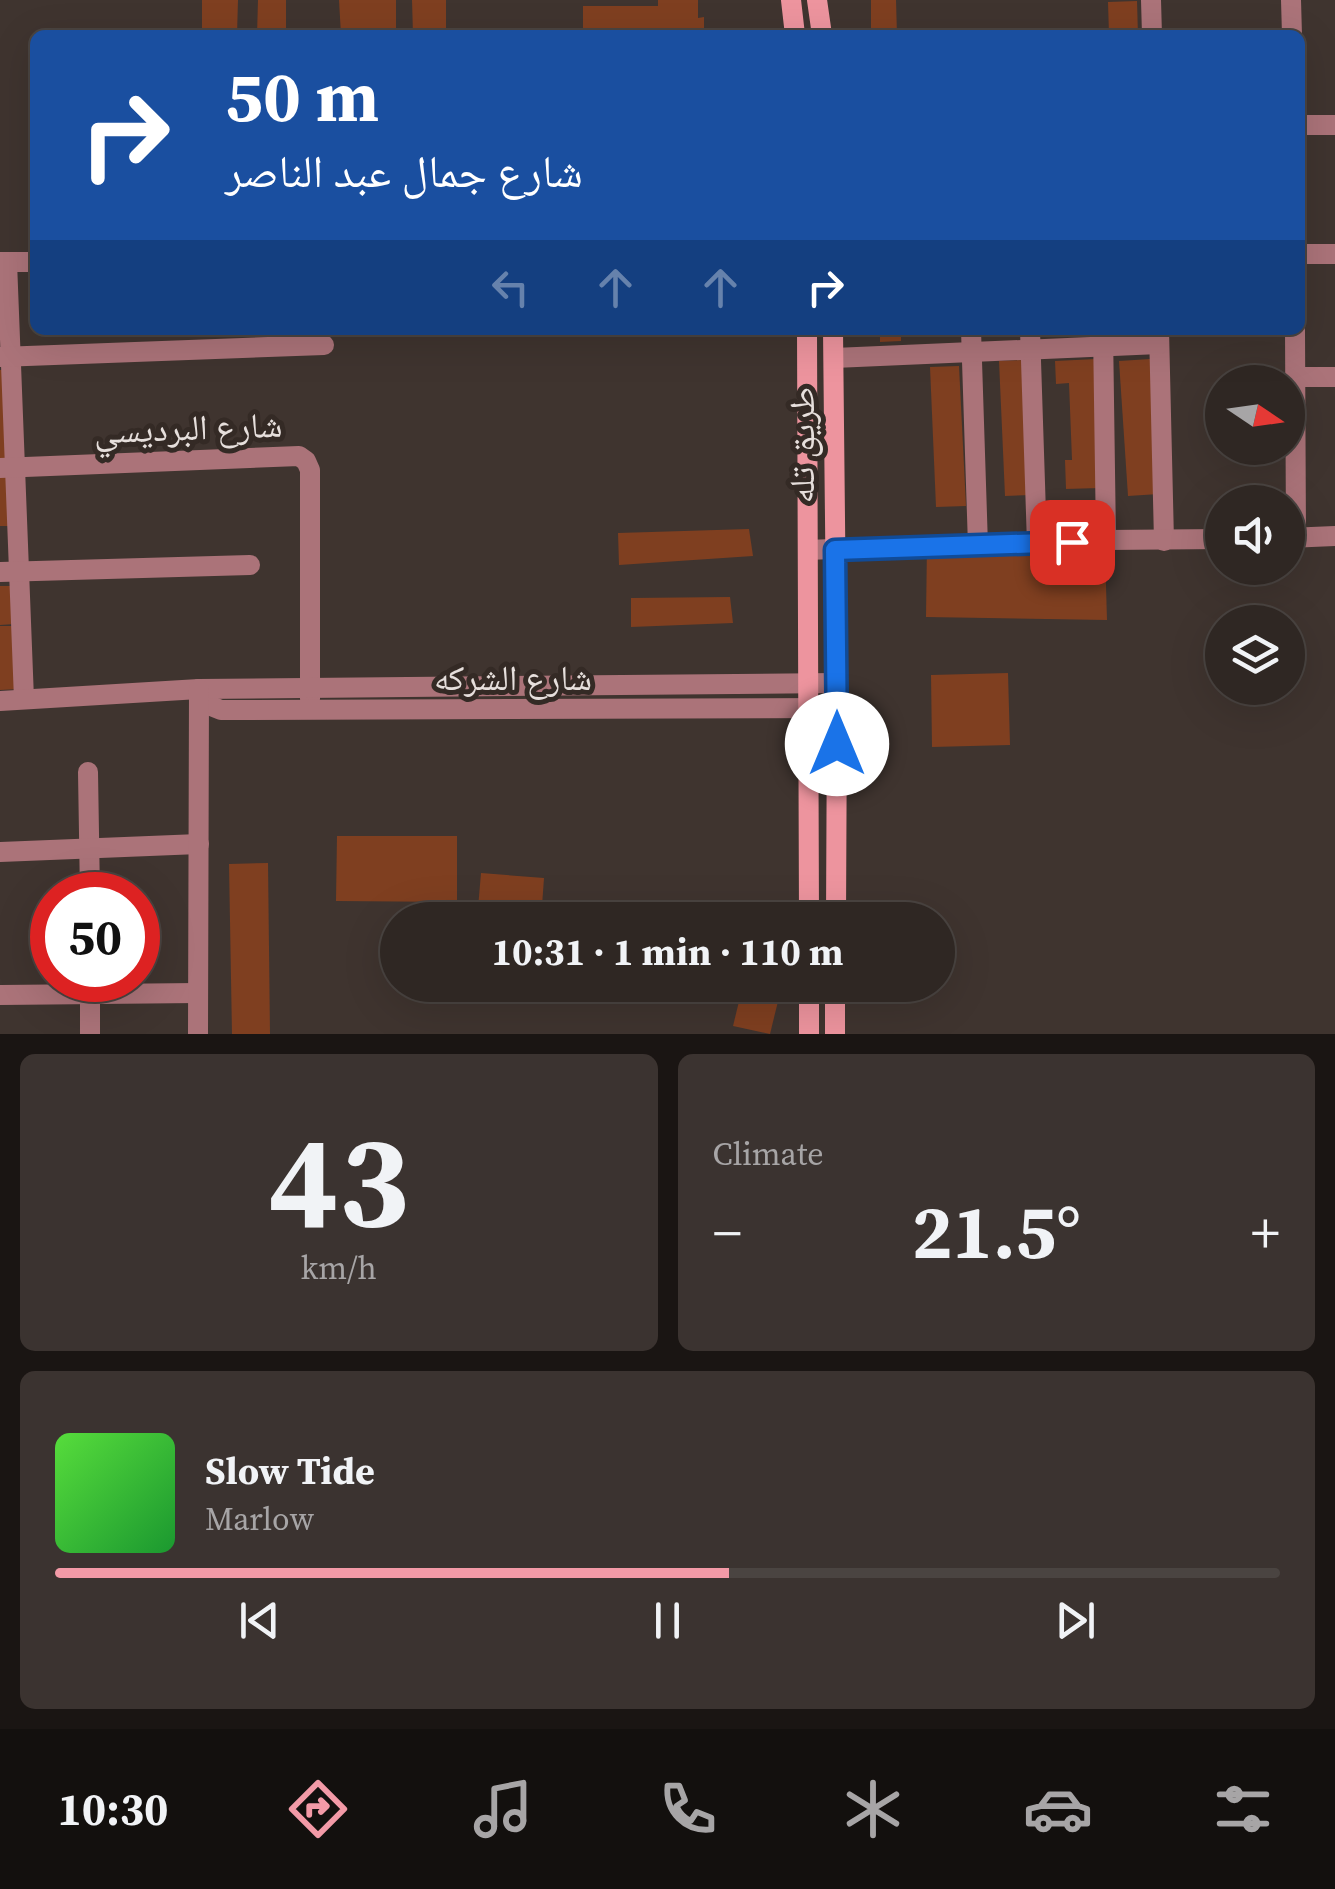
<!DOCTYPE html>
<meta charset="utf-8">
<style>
body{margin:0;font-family:"Source Serif 4","Noto Naskh Arabic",serif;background:#3b3330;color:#f1f3f6;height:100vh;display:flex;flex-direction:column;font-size:38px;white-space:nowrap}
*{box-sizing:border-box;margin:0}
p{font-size:32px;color:#a7a5a6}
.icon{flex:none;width:55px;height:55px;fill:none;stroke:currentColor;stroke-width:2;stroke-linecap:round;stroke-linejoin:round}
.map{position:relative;height:1034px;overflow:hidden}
.details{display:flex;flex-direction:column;gap:20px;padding:20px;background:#1a1513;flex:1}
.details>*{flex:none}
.top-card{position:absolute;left:30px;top:30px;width:1275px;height:305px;border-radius:15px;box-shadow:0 10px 40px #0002,0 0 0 2px #4a4441;background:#1a4fa0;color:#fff;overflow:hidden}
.needle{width:65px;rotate:103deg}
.buttons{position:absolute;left:1205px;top:365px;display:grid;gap:20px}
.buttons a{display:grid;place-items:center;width:100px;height:100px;border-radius:50%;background:#2f2723;box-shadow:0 10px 40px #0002,0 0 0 2px #4a4441;font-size:50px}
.speed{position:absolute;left:30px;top:872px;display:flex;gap:20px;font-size:50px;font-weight:700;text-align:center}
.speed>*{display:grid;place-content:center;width:130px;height:130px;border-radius:50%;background:#2f2723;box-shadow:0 10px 40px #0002,0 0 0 2px #4a4441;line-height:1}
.speed .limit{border:15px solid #d22;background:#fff;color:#111}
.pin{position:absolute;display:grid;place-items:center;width:85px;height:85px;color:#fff;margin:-42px;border-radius:20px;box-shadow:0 5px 15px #0006}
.me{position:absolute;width:110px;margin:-55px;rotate:0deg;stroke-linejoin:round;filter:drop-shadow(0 0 8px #0008)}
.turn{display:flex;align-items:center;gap:35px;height:210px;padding:0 30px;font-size:45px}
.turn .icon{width:130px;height:130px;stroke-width:2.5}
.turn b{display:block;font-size:70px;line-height:85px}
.lanes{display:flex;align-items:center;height:95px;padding:0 30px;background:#0003;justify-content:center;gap:50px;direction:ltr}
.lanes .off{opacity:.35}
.big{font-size:75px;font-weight:700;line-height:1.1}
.details .tile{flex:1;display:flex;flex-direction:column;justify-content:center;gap:15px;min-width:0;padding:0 35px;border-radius:15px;background:#3b3330}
.details .dial{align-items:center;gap:0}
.dial b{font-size:130px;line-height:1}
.song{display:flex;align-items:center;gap:30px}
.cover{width:120px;height:120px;border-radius:15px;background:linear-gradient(135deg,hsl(110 70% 55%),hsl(130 70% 35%))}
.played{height:10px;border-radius:5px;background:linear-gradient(90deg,#f39aa7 55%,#4a4441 55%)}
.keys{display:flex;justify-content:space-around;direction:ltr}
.heat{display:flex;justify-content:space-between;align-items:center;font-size:55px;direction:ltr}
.details .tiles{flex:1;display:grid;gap:20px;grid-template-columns:1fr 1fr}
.tile:last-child{grid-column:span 2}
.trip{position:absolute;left:380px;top:902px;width:575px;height:100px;border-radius:50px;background:#2f2723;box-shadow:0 10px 40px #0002,0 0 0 2px #4a4441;font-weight:700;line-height:100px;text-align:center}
.dock{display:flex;height:160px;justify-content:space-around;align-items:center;background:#13100e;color:#a7a5a6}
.dock .icon{width:70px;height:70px}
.dock .selected{color:#f39aa7}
.dock b{font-size:45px;color:#f1f3f6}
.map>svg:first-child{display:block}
.building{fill:#7f3f20}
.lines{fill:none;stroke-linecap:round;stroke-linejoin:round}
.minor{stroke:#ab7379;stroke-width:20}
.secondary{stroke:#ed949e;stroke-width:20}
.route-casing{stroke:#114b97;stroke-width:25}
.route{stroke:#1a73e8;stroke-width:18}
.labels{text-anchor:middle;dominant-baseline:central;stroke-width:10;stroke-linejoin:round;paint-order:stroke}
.street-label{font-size:35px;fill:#e6dfdc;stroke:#342a25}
</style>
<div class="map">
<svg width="1335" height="1034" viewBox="0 0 1335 1034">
<rect width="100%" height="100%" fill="#3f342f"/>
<g class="building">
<path d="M202,0H238L237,35H202Z"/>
<path d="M258,0H286V35H257Z"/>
<path d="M339,0H396V35H341Z"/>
<path d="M412,0H446V35H413Z"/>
<path d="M658,0H698V18L704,17V35H583V6H658Z"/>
<path d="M871,0H896L897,35H871Z"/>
<path d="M1137,1L1138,35H1109L1108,2Z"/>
<path d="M880,330H901V341L880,342Z"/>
<path d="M1096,359L1100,488L1066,489L1065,460H1072L1069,383L1056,384L1055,361Z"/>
<path d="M1150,359L1159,494L1128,496L1119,361Z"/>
<path d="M1026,360L1032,495L1005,496L999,361Z"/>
<path d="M959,366L966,506L936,507L930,367Z"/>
<path d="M0,370H7L8,460H0Z"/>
<path d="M0,476H10L13,526H0Z"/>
<path d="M749,529L753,556L619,565L618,533Z"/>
<path d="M927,545L1105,552L1107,620L926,617Z"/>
<path d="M0,586H13L15,624L0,625Z"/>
<path d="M730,597L733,623L631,627V598Z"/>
<path d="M0,626H18L20,689L0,690Z"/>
<path d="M1008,673L1010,745L932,747L931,675Z"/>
<path d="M337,836H457V902L336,901Z"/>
<path d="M268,863L270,1034H232L229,864Z"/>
<path d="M481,873L544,878L541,920H477Z"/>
<path d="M472,985H536L534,1001L471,996Z"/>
<path d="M743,985H782L770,1034L733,1026Z"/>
</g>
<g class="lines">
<g class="minor">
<path d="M1151,0L1152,35"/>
<path d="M1291,0L1292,35"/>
<path d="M1300,125H1335"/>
<path d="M1300,254H1335"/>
<path d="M0,262H35"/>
<path d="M7,262L24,699"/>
<path d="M971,330L978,546"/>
<path d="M1030,330L1037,544"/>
<path d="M1103,330L1106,540"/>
<path d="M1159,330L1164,541"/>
<path d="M1295,330L1296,537"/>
<path d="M0,357L324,345"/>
<path d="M834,358L1159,344"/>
<path d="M1295,377H1335"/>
<path d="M0,468L299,456L306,461L310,470V699"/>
<path d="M1288,538L1335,536"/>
<path d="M808,550L927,545L1037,544L1106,540L1222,539"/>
<path d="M0,572L250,565"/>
<path d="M199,689L211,706L221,710L837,708"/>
<path d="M0,701L199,689L837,683"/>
<path d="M88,772L90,895"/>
<path d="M0,852L199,844"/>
<path d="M0,995L198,993"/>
<path d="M90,1034V980"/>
<path d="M198,1034L199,689"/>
</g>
<g class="secondary">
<path d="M791,0L795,35"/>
<path d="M817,0L822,35"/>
<path d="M807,330L809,920"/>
<path d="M833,330L837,708L836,920"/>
<path d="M809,985V1034"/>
<path d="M835,1034V985"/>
</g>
</g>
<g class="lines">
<g class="route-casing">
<path id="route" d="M837,744L835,550L1072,542"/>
</g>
<use href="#route" class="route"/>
</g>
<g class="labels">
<g class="street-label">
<text transform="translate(188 428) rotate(-2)">شارع البرديسي</text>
<text transform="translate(802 445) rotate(-90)">طريق تله</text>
<text x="513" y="678">شارع الشركه</text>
</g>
</g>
</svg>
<div class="buttons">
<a><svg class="needle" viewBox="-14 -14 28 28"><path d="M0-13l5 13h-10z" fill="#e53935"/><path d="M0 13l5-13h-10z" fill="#a7a5a6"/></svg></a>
<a><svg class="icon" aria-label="sound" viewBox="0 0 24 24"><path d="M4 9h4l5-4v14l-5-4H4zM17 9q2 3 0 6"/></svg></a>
<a><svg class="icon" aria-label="layers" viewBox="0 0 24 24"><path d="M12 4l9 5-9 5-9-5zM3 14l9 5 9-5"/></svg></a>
</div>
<div class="speed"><div class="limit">50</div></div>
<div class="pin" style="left:1072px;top:542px;background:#d93025"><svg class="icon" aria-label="arrive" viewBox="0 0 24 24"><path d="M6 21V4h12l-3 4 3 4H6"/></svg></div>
<svg class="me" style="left:837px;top:744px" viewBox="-20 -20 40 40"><circle r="19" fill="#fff"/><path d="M0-13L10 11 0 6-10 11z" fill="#1a73e8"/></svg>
<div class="trip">10:31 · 1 min · 110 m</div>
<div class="top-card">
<div class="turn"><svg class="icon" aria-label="right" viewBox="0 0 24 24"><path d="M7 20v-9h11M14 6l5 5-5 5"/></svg><div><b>50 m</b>شارع جمال عبد الناصر</div></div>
<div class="lanes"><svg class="icon off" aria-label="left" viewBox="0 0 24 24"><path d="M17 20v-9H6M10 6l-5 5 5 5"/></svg><svg class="icon off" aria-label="ahead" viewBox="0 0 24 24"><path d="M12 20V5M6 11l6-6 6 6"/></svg><svg class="icon off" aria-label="ahead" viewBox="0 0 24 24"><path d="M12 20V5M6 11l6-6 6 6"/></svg><svg class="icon" aria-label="right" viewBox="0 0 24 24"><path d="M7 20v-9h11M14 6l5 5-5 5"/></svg></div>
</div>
</div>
<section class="details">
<div class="tiles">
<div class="tile dial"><b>43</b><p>km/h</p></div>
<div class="tile"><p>Climate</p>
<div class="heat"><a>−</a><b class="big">21.5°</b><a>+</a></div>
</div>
<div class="tile">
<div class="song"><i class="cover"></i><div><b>Slow Tide</b><p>Marlow</p></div></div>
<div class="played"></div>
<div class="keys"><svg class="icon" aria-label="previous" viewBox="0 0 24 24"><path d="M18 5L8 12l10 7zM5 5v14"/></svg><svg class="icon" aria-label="pause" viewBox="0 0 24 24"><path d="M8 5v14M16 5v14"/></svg><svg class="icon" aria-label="next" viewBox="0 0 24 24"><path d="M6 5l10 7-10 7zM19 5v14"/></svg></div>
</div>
</div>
</section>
<nav class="dock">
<b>10:30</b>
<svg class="icon selected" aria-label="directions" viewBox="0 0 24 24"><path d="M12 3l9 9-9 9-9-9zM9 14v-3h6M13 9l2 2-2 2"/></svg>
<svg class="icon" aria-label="music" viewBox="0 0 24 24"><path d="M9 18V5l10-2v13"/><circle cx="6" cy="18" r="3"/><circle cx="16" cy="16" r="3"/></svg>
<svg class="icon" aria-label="phone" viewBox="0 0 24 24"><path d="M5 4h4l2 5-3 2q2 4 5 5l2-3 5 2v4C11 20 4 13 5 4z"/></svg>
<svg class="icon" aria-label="climate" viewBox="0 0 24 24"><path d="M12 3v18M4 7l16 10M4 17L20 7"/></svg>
<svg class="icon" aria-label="car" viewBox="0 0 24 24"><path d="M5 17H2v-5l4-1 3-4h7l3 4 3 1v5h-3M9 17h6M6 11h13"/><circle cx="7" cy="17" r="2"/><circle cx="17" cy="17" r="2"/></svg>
<svg class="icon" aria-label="filters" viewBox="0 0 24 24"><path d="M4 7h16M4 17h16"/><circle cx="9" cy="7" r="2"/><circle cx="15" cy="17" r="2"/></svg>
</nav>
